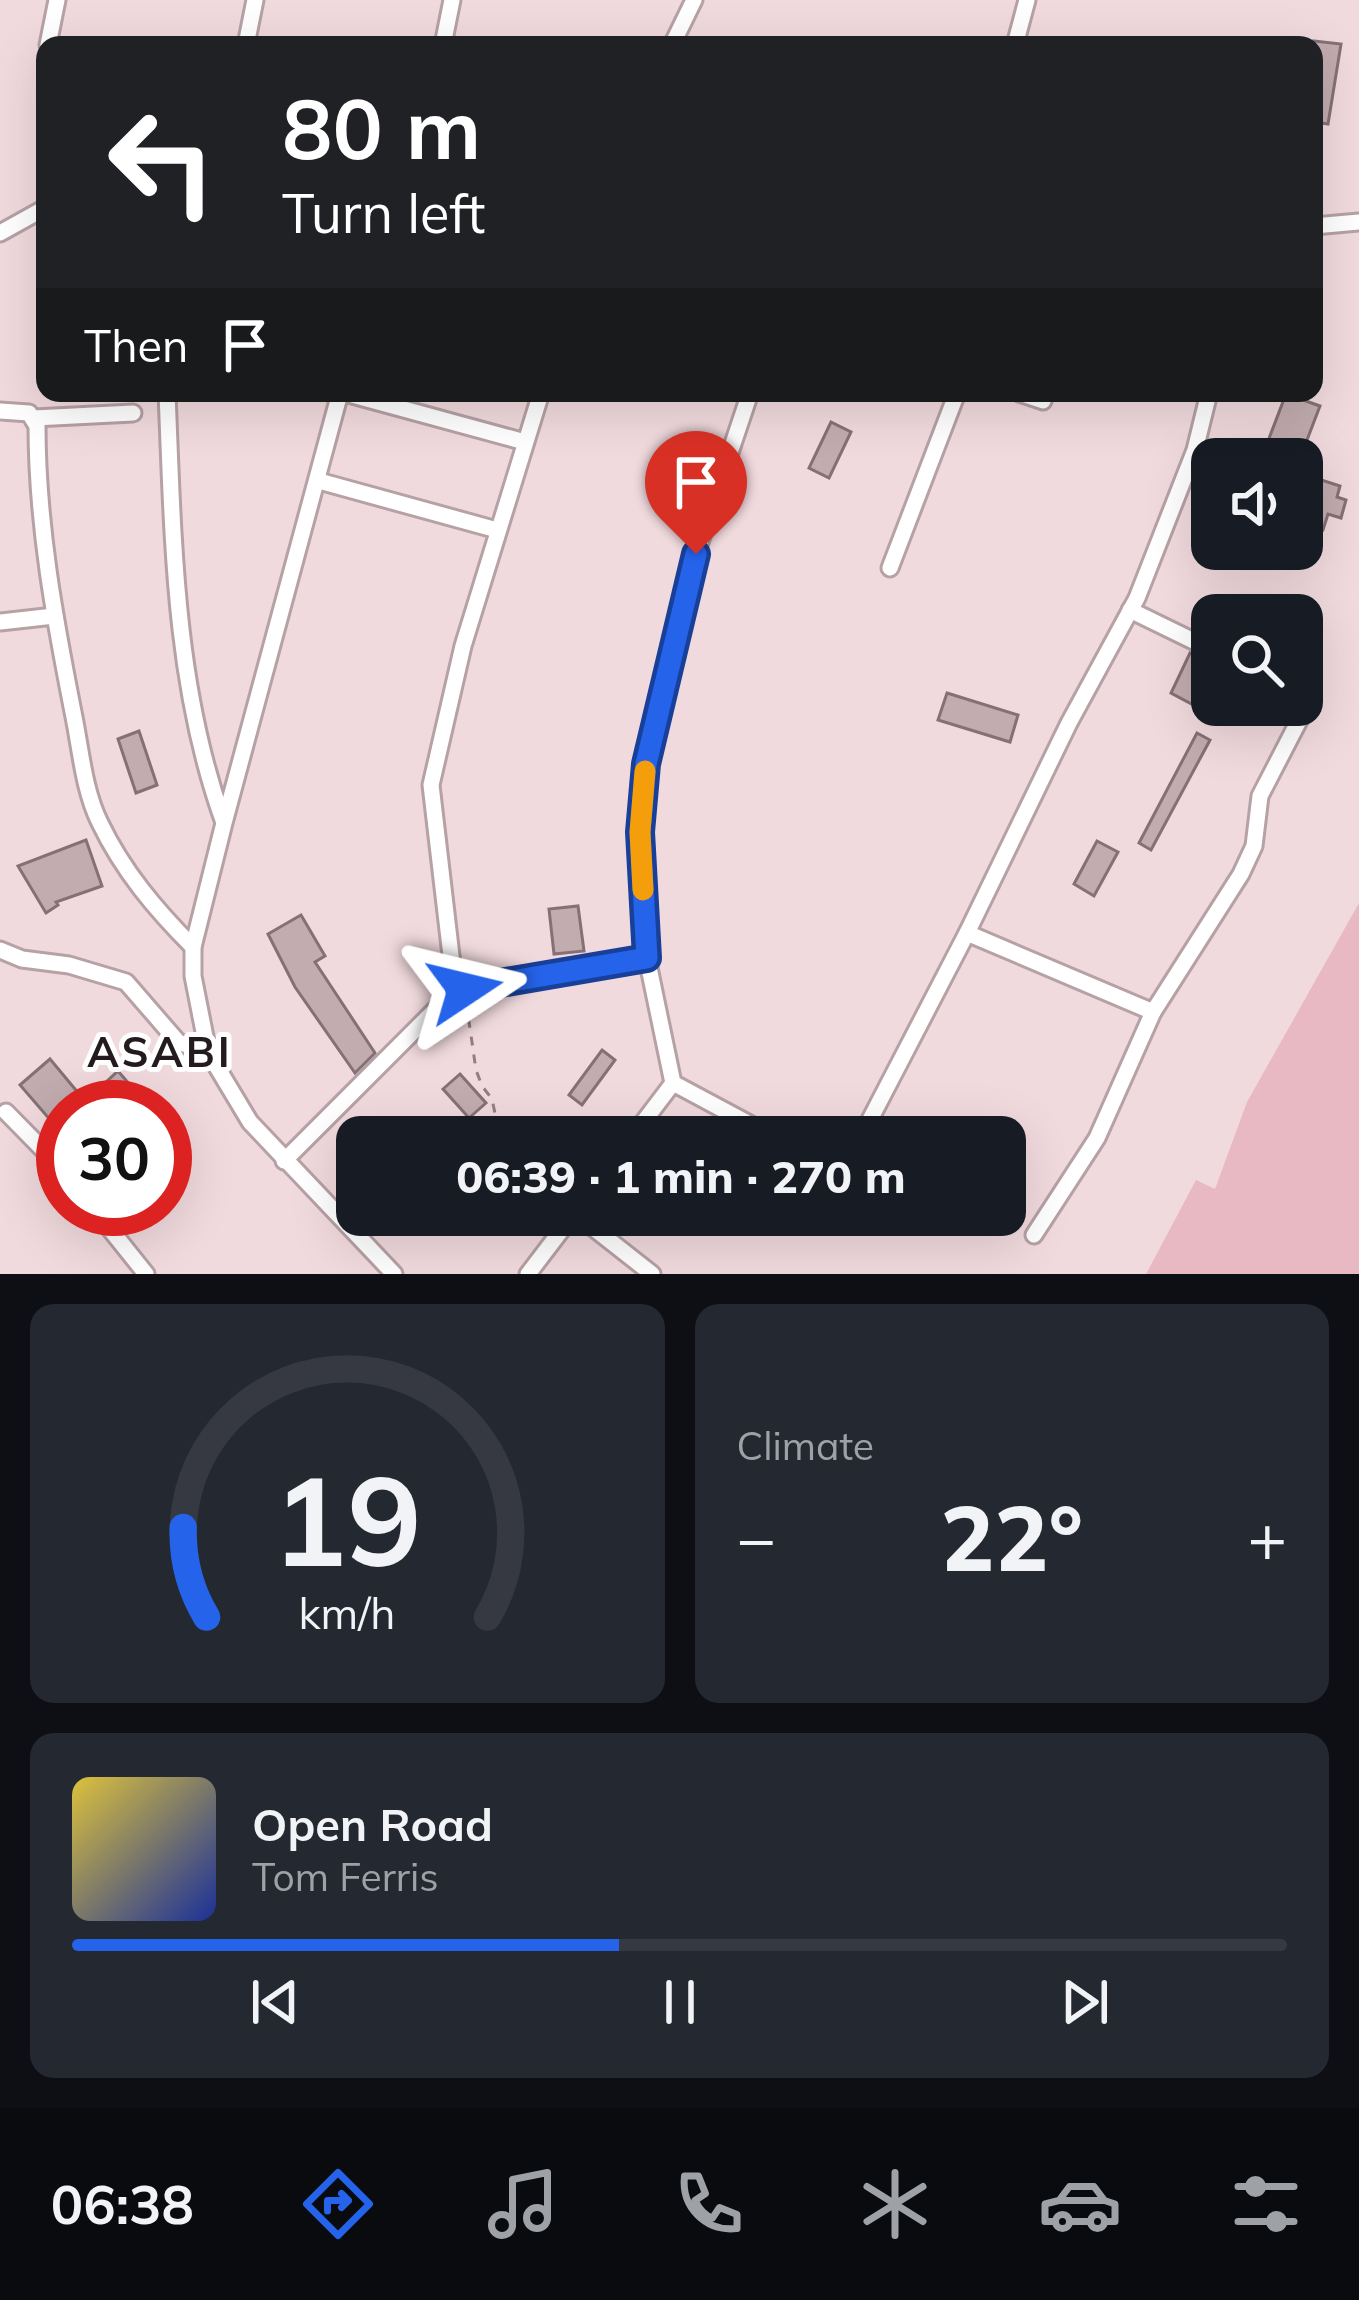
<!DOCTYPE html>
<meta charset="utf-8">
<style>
body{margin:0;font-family:Mulish,sans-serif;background:#242831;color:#f1f3f6;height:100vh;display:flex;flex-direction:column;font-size:45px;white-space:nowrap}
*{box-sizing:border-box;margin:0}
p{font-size:39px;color:#9ea1a6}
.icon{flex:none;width:66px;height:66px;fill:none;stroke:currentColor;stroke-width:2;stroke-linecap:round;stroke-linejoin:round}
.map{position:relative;height:1274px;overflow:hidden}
.drawer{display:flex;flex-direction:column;gap:30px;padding:30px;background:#0d0f14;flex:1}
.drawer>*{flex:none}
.hud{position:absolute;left:36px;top:36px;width:1287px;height:366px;border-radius:24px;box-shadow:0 12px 48px #0002;background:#202124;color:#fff;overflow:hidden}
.tools{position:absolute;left:1191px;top:438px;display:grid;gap:24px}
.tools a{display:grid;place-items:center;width:132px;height:132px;border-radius:24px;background:#171b24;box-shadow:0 12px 48px #0002;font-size:60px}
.speed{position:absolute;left:36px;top:1080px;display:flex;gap:24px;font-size:60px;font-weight:700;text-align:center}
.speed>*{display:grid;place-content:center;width:156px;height:156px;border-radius:50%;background:#171b24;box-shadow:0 12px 48px #0002;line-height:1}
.speed .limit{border:18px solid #d22;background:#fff;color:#111}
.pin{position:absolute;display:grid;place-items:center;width:102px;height:102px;color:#fff;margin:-123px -51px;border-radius:50% 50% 50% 0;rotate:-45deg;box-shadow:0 0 12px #0007}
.pin .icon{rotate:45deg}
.me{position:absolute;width:132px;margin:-66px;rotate:80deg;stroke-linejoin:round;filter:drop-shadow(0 0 9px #0008)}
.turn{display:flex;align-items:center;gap:42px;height:252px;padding:0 48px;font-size:54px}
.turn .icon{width:156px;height:156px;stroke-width:2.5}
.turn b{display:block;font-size:84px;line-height:102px}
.then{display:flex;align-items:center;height:114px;padding:0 48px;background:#0003;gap:24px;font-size:45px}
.big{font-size:90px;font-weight:800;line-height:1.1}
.drawer .tile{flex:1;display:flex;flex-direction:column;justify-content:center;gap:18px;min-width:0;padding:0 42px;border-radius:24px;background:#242831}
.drawer .dial{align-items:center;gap:0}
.dial svg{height:312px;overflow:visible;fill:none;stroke:#363941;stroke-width:7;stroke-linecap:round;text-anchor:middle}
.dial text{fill:#f1f3f6;stroke:none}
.song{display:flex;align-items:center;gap:36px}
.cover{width:144px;height:144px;border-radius:18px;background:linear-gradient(135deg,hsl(50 70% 55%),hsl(230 70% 35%))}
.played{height:12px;border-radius:6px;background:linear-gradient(90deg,#2563eb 45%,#363941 45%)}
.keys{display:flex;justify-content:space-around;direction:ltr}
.heat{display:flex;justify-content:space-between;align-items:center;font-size:66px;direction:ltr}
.drawer .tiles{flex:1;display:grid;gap:30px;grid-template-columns:1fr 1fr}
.tile:last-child{grid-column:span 2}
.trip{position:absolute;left:336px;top:1116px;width:690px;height:120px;border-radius:24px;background:#171b24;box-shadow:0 12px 48px #0002;font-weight:800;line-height:120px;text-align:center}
.tab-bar{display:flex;height:192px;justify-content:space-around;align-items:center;background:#090b0e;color:#9ea1a6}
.tab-bar .icon{width:84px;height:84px}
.tab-bar .selected{color:#2563eb}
.tab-bar b{font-size:54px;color:#f1f3f6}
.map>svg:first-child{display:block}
.green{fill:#e8b9c2}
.building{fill:#c2acb0;stroke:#857175;stroke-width:3}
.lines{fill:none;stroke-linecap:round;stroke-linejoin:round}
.street-casing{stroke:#b6a1a5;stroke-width:21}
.path{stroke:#908083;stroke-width:3;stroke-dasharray:9 9;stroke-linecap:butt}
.street{stroke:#fff;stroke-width:15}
.route-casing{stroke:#184099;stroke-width:30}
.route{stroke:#2563eb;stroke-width:21}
.slow{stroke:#f59e0b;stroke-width:21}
.labels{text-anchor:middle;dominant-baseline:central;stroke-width:10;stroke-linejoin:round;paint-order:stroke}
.district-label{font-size:42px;font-weight:bold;letter-spacing:3px;fill:#231b1d;stroke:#fff}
</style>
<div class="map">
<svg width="1359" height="1274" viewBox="0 0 1359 1274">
<rect width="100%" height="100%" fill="#f1dade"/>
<path class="green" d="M1359,903V1274H1146L1196,1180L1215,1189L1247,1102Z"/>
<g class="building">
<path d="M1314,41L1341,44L1328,124L1314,122Z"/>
<path d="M1286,394L1320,406L1302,453L1268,441Z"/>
<path d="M831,422L851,432L829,478L809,468Z"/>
<path d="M1312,477L1340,486L1337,497L1346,500L1341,518L1328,514L1323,530L1302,524Z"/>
<path d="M1190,653L1212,662V682L1199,708L1171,693Z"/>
<path d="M947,693L1018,715L1010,742L938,720Z"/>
<path d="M139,731L157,785L136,793L118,739Z"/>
<path d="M1197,733L1210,740L1151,850L1139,843Z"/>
<path d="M86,840L102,886L56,902L58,905L46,913L18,866Z"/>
<path d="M1097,841L1118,852L1094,896L1074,884Z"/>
<path d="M578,906L584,951L554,954L549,909Z"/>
<path d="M301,915L325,956L315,962L375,1053L355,1073L295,987L268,934Z"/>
<path d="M602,1050L615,1060L582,1105L569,1095Z"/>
<path d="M50,1059L90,1107H63V1113L52,1122L20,1085Z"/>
<path d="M118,1071L149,1107H97L112,1094L104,1084Z"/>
<path d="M460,1074L486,1103L469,1118L443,1089Z"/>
</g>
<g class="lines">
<g class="street-casing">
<g id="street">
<path d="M48,45L57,0"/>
<path d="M246,45L255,0"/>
<path d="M443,45L452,0"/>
<path d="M672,45L694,0"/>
<path d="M1015,45L1027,0"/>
<path d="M1314,226L1359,222"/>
<path d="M0,233L45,208"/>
<path d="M167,393C173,537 174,683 223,820"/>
<path d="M340,393L224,823L193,947V976L208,1052L250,1122L394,1274"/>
<path d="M345,393L525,442"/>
<path d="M750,393L685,587L646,764L640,832L647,958L673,1083L774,1137"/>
<path d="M1019,393L1043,401"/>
<path d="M0,411L29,413L37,426C37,525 55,621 74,717C81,752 84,791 100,823C123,871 156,910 193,947"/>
<path d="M34,418L133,413"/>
<path d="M319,481L497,530"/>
<path d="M890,568L957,393"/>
<path d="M1130,610L1212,650"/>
<path d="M0,622L54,616"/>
<path d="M967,933L1153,1012"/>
<path d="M0,950L22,959L69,965L126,982L178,1042L208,1052"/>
<path d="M455,990L431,785L463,646L541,393"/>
<path d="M6,1112L63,1170"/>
<path d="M632,1137L673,1083"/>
<path d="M861,1137L967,933L1069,723L1137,598L1195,450L1209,393"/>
<path d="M284,1161L455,990L647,958"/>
<path d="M94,1209L146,1274"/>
<path d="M577,1215L652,1274"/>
<path d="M1034,1235L1097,1138L1153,1012L1241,874L1254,846L1260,796L1305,709L1307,701L1302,694"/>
<path d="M528,1274L573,1215"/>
</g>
</g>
<path class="path" d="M466,1001L476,1070L482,1086L492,1099L500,1137"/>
<use href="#street" class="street"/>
</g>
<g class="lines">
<g class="route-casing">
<path id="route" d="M465,989L647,958L640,832L646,764L696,554"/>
</g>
<use href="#route" class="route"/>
<path class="slow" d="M643,890L640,832L645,771"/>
</g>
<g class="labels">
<g class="district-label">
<text x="160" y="1051">ASABI</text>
</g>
</g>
</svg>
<div class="tools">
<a><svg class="icon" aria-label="sound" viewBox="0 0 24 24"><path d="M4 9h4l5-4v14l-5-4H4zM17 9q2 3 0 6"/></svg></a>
<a><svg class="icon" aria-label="search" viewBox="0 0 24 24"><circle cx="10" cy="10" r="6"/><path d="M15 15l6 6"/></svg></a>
</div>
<div class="speed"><div class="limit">30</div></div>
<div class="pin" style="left:696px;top:554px;background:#d93025"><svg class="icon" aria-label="arrive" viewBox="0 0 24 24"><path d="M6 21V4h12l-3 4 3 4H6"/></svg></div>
<svg class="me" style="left:465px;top:989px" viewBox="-20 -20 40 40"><path d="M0-17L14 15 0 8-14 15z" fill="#2563eb" stroke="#fff" stroke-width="4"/></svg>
<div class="trip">06:39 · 1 min · 270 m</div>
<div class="hud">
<div class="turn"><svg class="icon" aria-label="left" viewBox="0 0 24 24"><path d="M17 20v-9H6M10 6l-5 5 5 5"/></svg><div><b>80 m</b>Turn left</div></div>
<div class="then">Then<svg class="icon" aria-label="arrive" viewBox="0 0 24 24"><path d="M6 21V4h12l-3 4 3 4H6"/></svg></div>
</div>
</div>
<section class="drawer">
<div class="tiles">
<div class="tile dial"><svg viewBox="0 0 100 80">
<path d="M14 69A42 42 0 1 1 86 69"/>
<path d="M14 69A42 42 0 0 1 8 46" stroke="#2563eb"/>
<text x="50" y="56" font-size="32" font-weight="700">19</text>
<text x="50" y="72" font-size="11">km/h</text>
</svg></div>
<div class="tile"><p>Climate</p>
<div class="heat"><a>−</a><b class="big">22°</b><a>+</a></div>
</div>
<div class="tile">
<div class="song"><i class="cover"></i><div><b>Open Road</b><p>Tom Ferris</p></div></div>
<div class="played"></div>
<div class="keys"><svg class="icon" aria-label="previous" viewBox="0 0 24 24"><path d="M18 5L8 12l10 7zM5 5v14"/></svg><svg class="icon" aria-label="pause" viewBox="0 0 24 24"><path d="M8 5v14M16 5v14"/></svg><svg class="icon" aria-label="next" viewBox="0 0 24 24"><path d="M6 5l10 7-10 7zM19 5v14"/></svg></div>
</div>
</div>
</section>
<nav class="tab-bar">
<b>06:38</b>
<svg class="icon selected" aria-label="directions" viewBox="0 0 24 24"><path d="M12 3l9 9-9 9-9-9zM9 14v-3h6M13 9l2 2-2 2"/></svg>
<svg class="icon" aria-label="music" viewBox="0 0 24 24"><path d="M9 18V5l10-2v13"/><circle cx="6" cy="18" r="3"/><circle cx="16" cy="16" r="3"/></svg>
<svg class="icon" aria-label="phone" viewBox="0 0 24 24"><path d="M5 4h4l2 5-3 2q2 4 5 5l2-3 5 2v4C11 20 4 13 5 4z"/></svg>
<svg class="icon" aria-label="climate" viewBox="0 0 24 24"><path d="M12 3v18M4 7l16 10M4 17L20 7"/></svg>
<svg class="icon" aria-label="car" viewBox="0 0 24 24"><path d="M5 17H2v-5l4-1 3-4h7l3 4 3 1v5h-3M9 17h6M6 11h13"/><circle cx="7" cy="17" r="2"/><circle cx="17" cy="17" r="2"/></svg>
<svg class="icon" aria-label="filters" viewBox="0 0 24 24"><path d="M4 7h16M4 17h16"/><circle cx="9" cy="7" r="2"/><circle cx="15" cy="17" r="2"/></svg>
</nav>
